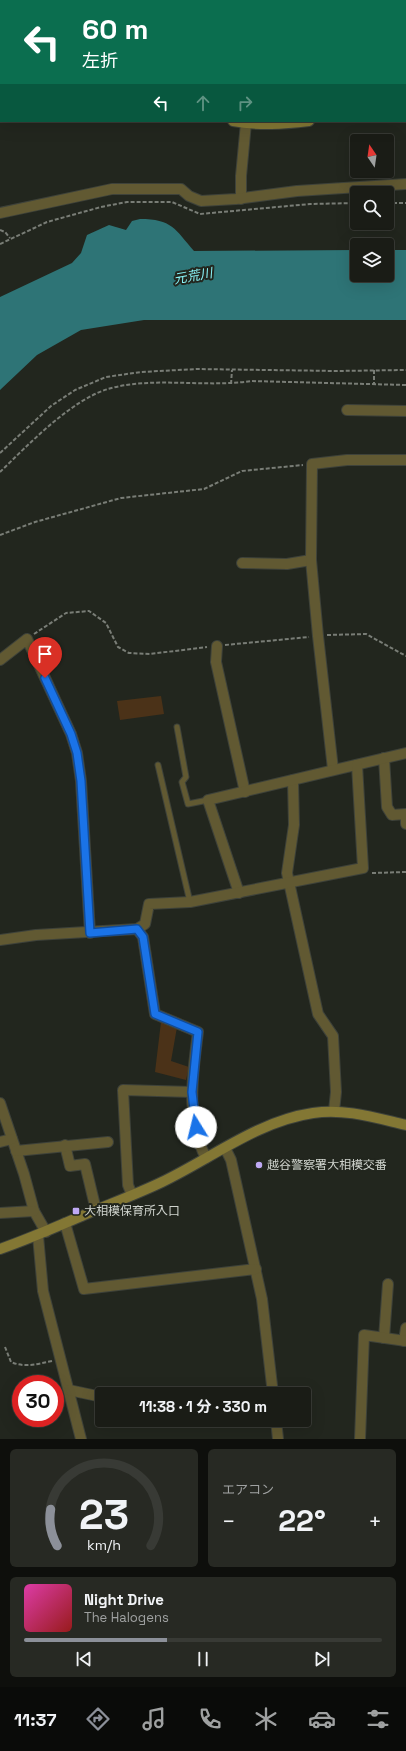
<!DOCTYPE html>
<html lang="ja">
<meta charset="utf-8">
<style>
body{margin:0;font-family:"Space Grotesk","Noto Sans JP",sans-serif;background:#272923;color:#f1f3f6;height:100vh;display:flex;flex-direction:column;font-size:15px;white-space:nowrap}
*{box-sizing:border-box;margin:0}
p{font-size:13px;color:#9fa1a1}
.icon{flex:none;width:22px;height:22px;fill:none;stroke:currentColor;stroke-width:2;stroke-linecap:round;stroke-linejoin:round}
.map{position:relative;height:1439px;overflow:hidden}
.side{display:flex;flex-direction:column;gap:10px;padding:10px;background:#0e0f0c;flex:1}
.side>*{flex:none}
.guide{position:absolute;left:0px;top:0px;width:406px;height:122px;box-shadow:0 4px 16px #0002,0 0 0 1px #383a35;background:#0b6e4f;color:#fff;overflow:hidden}
.needle{width:26px;rotate:347deg}
.controls{position:absolute;left:350px;top:134px;display:grid;gap:8px}
.controls a{display:grid;place-items:center;width:44px;height:44px;border-radius:4px;background:#1a1c16;box-shadow:0 4px 16px #0002,0 0 0 1px #383a35;font-size:20px}
.speed{position:absolute;left:12px;top:1375px;display:flex;gap:8px;font-size:20px;font-weight:700;text-align:center}
.speed>*{display:grid;place-content:center;width:52px;height:52px;border-radius:50%;background:#1a1c16;box-shadow:0 4px 16px #0002,0 0 0 1px #383a35;line-height:1}
.speed .limit{border:6px solid #d22;background:#fff;color:#111}
.pin{position:absolute;display:grid;place-items:center;width:34px;height:34px;color:#fff;margin:-41px -17px;border-radius:50% 50% 50% 0;rotate:-45deg;box-shadow:0 0 4px #0007}
.pin .icon{rotate:45deg}
.me{position:absolute;width:44px;margin:-22px;rotate:351deg;stroke-linejoin:round;filter:drop-shadow(0 0 3px #0008)}
.turn{display:flex;align-items:center;gap:14px;height:84px;padding:0 16px;font-size:18px}
.turn .icon{width:52px;height:52px;stroke-width:2.5}
.turn b{display:block;font-size:28px;line-height:34px}
.lanes{display:flex;align-items:center;height:38px;padding:0 16px;background:#0003;justify-content:center;gap:20px;direction:ltr}
.lanes .off{opacity:.35}
.big{font-size:30px;font-weight:700;line-height:1.1}
.side .widget{flex:1;display:flex;flex-direction:column;justify-content:center;gap:6px;min-width:0;padding:0 14px;border-radius:6px;background:#272923}
.side .dial{align-items:center;gap:0}
.dial svg{height:104px;overflow:visible;fill:none;stroke:#383a35;stroke-width:7;stroke-linecap:round;text-anchor:middle}
.dial text{fill:#f1f3f6;stroke:none}
.song{display:flex;align-items:center;gap:12px}
.cover{width:48px;height:48px;border-radius:6px;background:linear-gradient(135deg,hsl(320 70% 55%),hsl(0 70% 35%))}
.played{height:4px;border-radius:2px;background:linear-gradient(90deg,#8c9099 40%,#383a35 40%)}
.keys{display:flex;justify-content:space-around;direction:ltr}
.heat{display:flex;justify-content:space-between;align-items:center;font-size:22px;direction:ltr}
.side .tiles{flex:1;display:grid;gap:10px;grid-template-columns:1fr 1fr}
.widget:last-child{grid-column:span 2}
.trip{position:absolute;left:95px;top:1387px;width:216px;height:40px;border-radius:4px;background:#1a1c16;box-shadow:0 4px 16px #0002,0 0 0 1px #383a35;font-weight:700;line-height:40px;text-align:center}
.tab-bar{display:flex;height:64px;justify-content:space-around;align-items:center;background:#0a0b09;color:#9fa1a1}
.tab-bar .icon{width:28px;height:28px}
.tab-bar .active{color:#8c9099}
.tab-bar b{font-size:18px;color:#f1f3f6}
.map>svg:first-child{display:block}
.green{fill:#4b3218}
.water{fill:#2e7476}
.lines{fill:none;stroke-linecap:round;stroke-linejoin:round}
.lane-casing{stroke:#3e423a;stroke-width:7}
.street-casing{stroke:#3e423a;stroke-width:12}
.secondary-casing{stroke:#3e423a;stroke-width:12}
.path{stroke:#797d76;stroke-width:2;stroke-dasharray:4 2;stroke-linecap:butt}
.lane{stroke:#615932;stroke-width:5}
.street{stroke:#615932;stroke-width:10}
.secondary{stroke:#837734;stroke-width:10}
.route-casing{stroke:#114b97;stroke-width:10}
.route{stroke:#1a73e8;stroke-width:7}
.poi-dot{fill:#bfa9f4;stroke:#22261e;stroke-width:1.5}
.labels{text-anchor:middle;dominant-baseline:central;stroke-width:4;stroke-linejoin:round;paint-order:stroke}
.poi-label{font-size:12px;fill:#d0d4ce;stroke:#22261e;text-anchor:start}
.water-label{font-size:13px;font-style:italic;fill:#8bf7fa;stroke:#22261e}
</style>
<div class="map">
<svg width="406" height="1439" viewBox="0 0 406 1439">
<rect width="100%" height="100%" fill="#22261e"/>
<g class="green">
<path d="M161,696L164,714L120,720L117,701Z"/>
<path d="M161,1022L177,1027L171,1061L189,1067L186,1080L155,1072Z"/>
</g>
<path class="water" d="M140,219C172,219 175,229 194,251L357,250V275H387V250H406V320H144L81,330L37,355L0,390V297L72,263L81,253L87,235L109,225L126,230L132,221Z"/>
<g class="lines">
<g class="lane-casing">
<g id="lane">
<path d="M177,727L186,777L182,782L188,804L208,800"/>
<path d="M158,765L190,902"/>
</g>
</g>
<g class="street-casing">
<g id="street">
<path d="M0,38L1,39"/>
<path d="M241,199V176L246,123"/>
<path d="M0,213L112,189H181L189,196L201,201L236,199L297,191L406,184"/>
<path d="M347,410L406,411"/>
<path d="M242,563L287,564L311,560"/>
<path d="M217,646L216,662L245,792"/>
<path d="M0,660L27,639L71,734L77,753L81,781L90,933"/>
<path d="M384,758L387,807L392,815L406,814V824"/>
<path d="M333,769L318,636L311,560L312,464L347,460H406"/>
<path d="M293,780L294,825L287,873L318,1014L333,1036L336,1092L334,1111"/>
<path d="M239,893L208,800L406,753"/>
<path d="M137,929L143,937L155,1014L198,1032C193,1073 185,1118 206,1158"/>
<path d="M0,940L36,935L137,929L145,924L149,904L190,902L363,868L357,765"/>
<path d="M0,1103L24,1174L34,1211L46,1232"/>
<path d="M0,1142L12,1139"/>
<path d="M65,1145L70,1166L85,1164L96,1210"/>
<path d="M225,1148L231,1160L262,1299L273,1394"/>
<path d="M16,1151L108,1142"/>
<path d="M132,1195L128,1185L123,1090L192,1092"/>
<path d="M0,1213L34,1211"/>
<path d="M65,1223L84,1289L256,1269"/>
<path d="M38,1236L43,1291L81,1439"/>
<path d="M384,1338L388,1284"/>
<path d="M404,1341L406,1328"/>
<path d="M69,1390L102,1397"/>
<path d="M186,1420H195"/>
<path d="M276,1420L278,1439"/>
<path d="M360,1439L364,1335L406,1341"/>
</g>
</g>
<g class="secondary-casing">
<g id="secondary">
<path d="M313,0L315,1"/>
<path d="M405,34H406"/>
<path d="M0,110H1"/>
<path d="M405,111H406"/>
<path d="M233,121C259,126 284,124 309,121"/>
<path d="M0,1249C29,1239 56,1227 84,1215C110,1204 137,1194 162,1182C212,1158 258,1121 313,1113C345,1108 376,1118 406,1125"/>
</g>
</g>
<g class="path">
<path d="M101,1V0"/>
<path d="M339,1V0"/>
<path d="M387,203H406"/>
<path d="M0,230L5,232L10,238"/>
<path d="M0,244L47,222L101,207L127,202H172L200,214L310,204L357,203"/>
<path d="M374,370V384"/>
<path d="M231,384L232,370"/>
<path d="M0,453L51,406L75,390L106,377L141,372L197,369L336,371L406,370"/>
<path d="M0,472C28,445 71,400 108,389C152,376 205,388 251,381L406,385"/>
<path d="M0,535L35,522L121,498L204,489L242,471L303,465"/>
<path d="M34,634L66,613L89,611L106,623L118,647L129,653L150,654L207,647"/>
<path d="M327,635L366,634L406,656"/>
<path d="M225,645L309,637"/>
<path d="M372,873L406,872"/>
<path d="M5,1347L11,1362C25,1368 37,1364 52,1361"/>
</g>
<use href="#lane" class="lane"/>
<use href="#street" class="street"/>
<use href="#secondary" class="secondary"/>
</g>
<g class="lines">
<g class="route-casing">
<path id="route" d="M45,678L71,734L77,753L81,781L90,933L137,929L143,937L155,1014L198,1032L192,1092L196,1127"/>
</g>
<use href="#route" class="route"/>
</g>
<g class="poi-dot">
<circle cx="259" cy="1165" r="4"/>
<rect x="72" y="1207" width="8" height="8" rx="2"/>
</g>
<g class="labels">
<g class="poi-label">
<text x="267" y="1165">越谷警察署大相模交番</text>
<text x="84" y="1211">大相模保育所入口</text>
</g>
<g class="water-label">
<text transform="translate(193 276) rotate(-10)">元荒川</text>
</g>
</g>
</svg>
<div class="controls">
<a><svg class="needle" viewBox="-14 -14 28 28"><path d="M0-13l5 13h-10z" fill="#e53935"/><path d="M0 13l5-13h-10z" fill="#9fa1a1"/></svg></a>
<a><svg class="icon" aria-label="search" viewBox="0 0 24 24"><circle cx="10" cy="10" r="6"/><path d="M15 15l6 6"/></svg></a>
<a><svg class="icon" aria-label="layers" viewBox="0 0 24 24"><path d="M12 4l9 5-9 5-9-5zM3 14l9 5 9-5"/></svg></a>
</div>
<div class="speed"><div class="limit">30</div></div>
<div class="pin" style="left:45px;top:678px;background:#d93025"><svg class="icon" aria-label="arrive" viewBox="0 0 24 24"><path d="M6 21V4h12l-3 4 3 4H6"/></svg></div>
<svg class="me" style="left:196px;top:1127px" viewBox="-20 -20 40 40"><circle r="19" fill="#fff"/><path d="M0-13L10 11 0 6-10 11z" fill="#1a73e8"/></svg>
<div class="trip">11:38 · 1 分 · 330 m</div>
<div class="guide">
<div class="turn"><svg class="icon" aria-label="left" viewBox="0 0 24 24"><path d="M17 20v-9H6M10 6l-5 5 5 5"/></svg><div><b>60 m</b>左折</div></div>
<div class="lanes"><svg class="icon" aria-label="left" viewBox="0 0 24 24"><path d="M17 20v-9H6M10 6l-5 5 5 5"/></svg><svg class="icon off" aria-label="ahead" viewBox="0 0 24 24"><path d="M12 20V5M6 11l6-6 6 6"/></svg><svg class="icon off" aria-label="right" viewBox="0 0 24 24"><path d="M7 20v-9h11M14 6l5 5-5 5"/></svg></div>
</div>
</div>
<section class="side">
<div class="tiles">
<div class="widget dial"><svg viewBox="0 0 100 80">
<path d="M14 69A42 42 0 1 1 86 69"/>
<path d="M14 69A42 42 0 0 1 9 41" stroke="#8c9099"/>
<text x="50" y="56" font-size="32" font-weight="700">23</text>
<text x="50" y="72" font-size="11">km/h</text>
</svg></div>
<div class="widget"><p>エアコン</p>
<div class="heat"><a>−</a><b class="big">22°</b><a>+</a></div>
</div>
<div class="widget">
<div class="song"><i class="cover"></i><div><b>Night Drive</b><p>The Halogens</p></div></div>
<div class="played"></div>
<div class="keys"><svg class="icon" aria-label="previous" viewBox="0 0 24 24"><path d="M18 5L8 12l10 7zM5 5v14"/></svg><svg class="icon" aria-label="pause" viewBox="0 0 24 24"><path d="M8 5v14M16 5v14"/></svg><svg class="icon" aria-label="next" viewBox="0 0 24 24"><path d="M6 5l10 7-10 7zM19 5v14"/></svg></div>
</div>
</div>
</section>
<nav class="tab-bar">
<b>11:37</b>
<svg class="icon active" aria-label="directions" viewBox="0 0 24 24"><path d="M12 3l9 9-9 9-9-9zM9 14v-3h6M13 9l2 2-2 2"/></svg>
<svg class="icon" aria-label="music" viewBox="0 0 24 24"><path d="M9 18V5l10-2v13"/><circle cx="6" cy="18" r="3"/><circle cx="16" cy="16" r="3"/></svg>
<svg class="icon" aria-label="phone" viewBox="0 0 24 24"><path d="M5 4h4l2 5-3 2q2 4 5 5l2-3 5 2v4C11 20 4 13 5 4z"/></svg>
<svg class="icon" aria-label="climate" viewBox="0 0 24 24"><path d="M12 3v18M4 7l16 10M4 17L20 7"/></svg>
<svg class="icon" aria-label="car" viewBox="0 0 24 24"><path d="M5 17H2v-5l4-1 3-4h7l3 4 3 1v5h-3M9 17h6M6 11h13"/><circle cx="7" cy="17" r="2"/><circle cx="17" cy="17" r="2"/></svg>
<svg class="icon" aria-label="filters" viewBox="0 0 24 24"><path d="M4 7h16M4 17h16"/><circle cx="9" cy="7" r="2"/><circle cx="15" cy="17" r="2"/></svg>
</nav>
